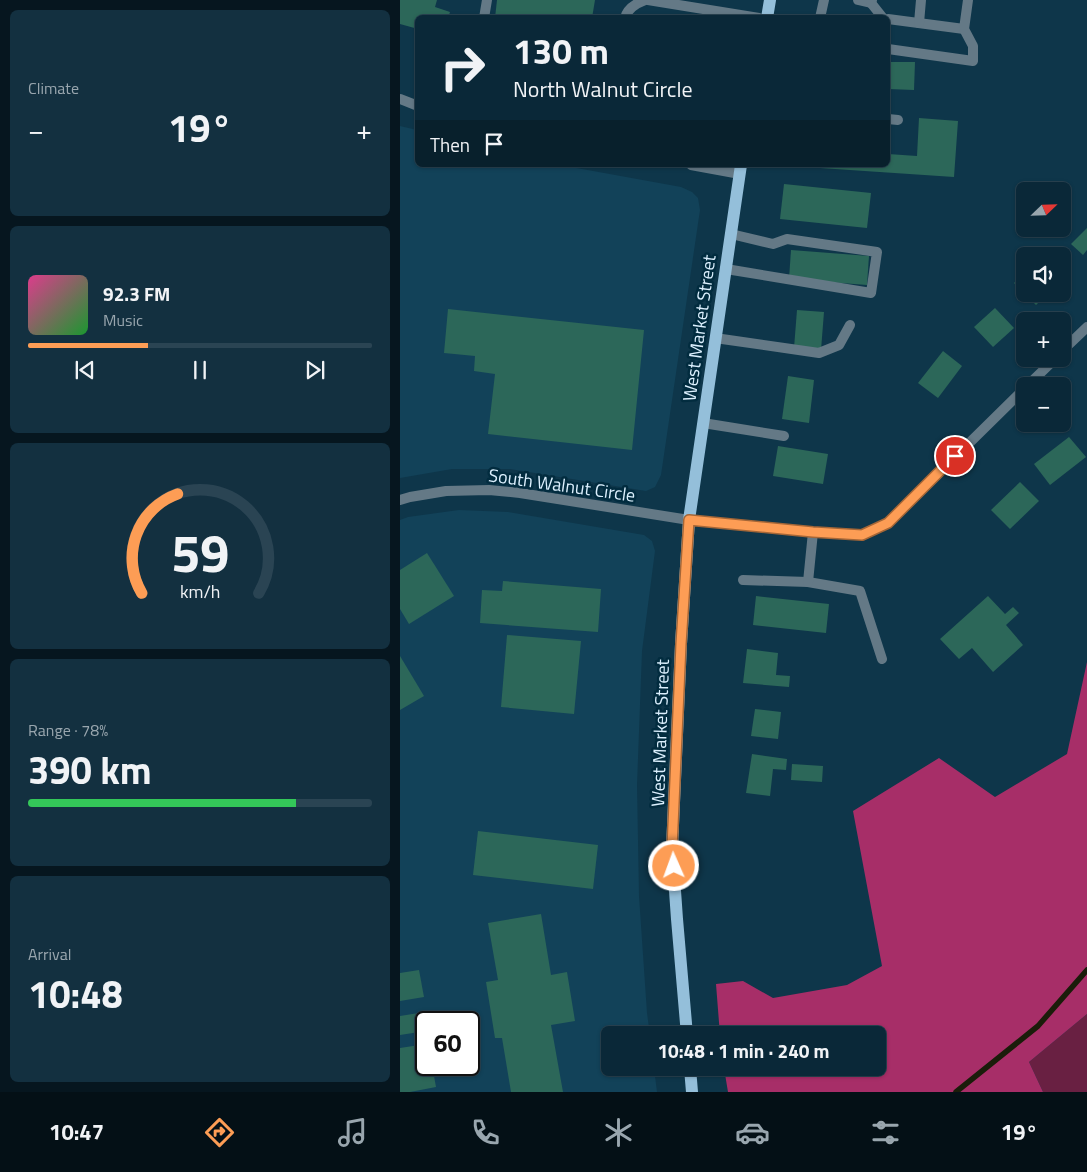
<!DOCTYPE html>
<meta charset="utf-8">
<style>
body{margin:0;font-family:"Titillium Web",sans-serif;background:#133040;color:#f1f3f6;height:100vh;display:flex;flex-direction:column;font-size:19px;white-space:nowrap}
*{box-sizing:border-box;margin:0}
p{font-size:16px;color:#99a6ae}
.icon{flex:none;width:28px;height:28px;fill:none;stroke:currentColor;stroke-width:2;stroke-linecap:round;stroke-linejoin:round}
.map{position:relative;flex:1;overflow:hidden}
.sheet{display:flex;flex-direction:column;gap:10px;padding:10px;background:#06161f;width:400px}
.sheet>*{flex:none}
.hud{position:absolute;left:15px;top:15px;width:475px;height:152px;border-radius:8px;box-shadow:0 1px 4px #0004,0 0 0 1px #2a4453;background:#0a2838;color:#f1f3f6;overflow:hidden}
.needle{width:32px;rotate:67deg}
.tools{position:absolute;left:616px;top:182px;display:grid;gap:10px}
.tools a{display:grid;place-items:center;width:55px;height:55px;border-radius:8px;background:#0a2838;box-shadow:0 1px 4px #0004,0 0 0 1px #2a4453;font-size:25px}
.speed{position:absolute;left:15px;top:1011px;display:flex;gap:10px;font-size:25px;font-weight:700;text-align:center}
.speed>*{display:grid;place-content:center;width:65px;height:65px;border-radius:50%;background:#0a2838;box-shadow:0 1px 4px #0004,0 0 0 1px #2a4453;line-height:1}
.speed .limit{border:2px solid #111;border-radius:8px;background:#fff;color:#111}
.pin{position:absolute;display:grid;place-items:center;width:42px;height:42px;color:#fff;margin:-21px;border:2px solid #fff;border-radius:50%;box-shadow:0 1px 5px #0007}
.me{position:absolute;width:55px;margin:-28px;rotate:358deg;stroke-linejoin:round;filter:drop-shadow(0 0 4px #0008)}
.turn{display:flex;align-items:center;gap:18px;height:105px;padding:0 15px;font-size:22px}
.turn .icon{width:65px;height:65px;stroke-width:2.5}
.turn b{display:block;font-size:35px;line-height:42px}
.then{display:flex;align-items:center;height:48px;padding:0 15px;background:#0003;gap:10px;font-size:19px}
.big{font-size:38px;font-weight:700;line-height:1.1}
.sheet .tile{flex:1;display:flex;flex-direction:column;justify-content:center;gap:8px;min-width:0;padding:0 18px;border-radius:8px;background:#133040}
.sheet .dial{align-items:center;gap:0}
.dial svg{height:130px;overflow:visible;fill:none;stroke:#2a4453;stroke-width:7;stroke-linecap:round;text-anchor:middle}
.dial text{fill:#f1f3f6;stroke:none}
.song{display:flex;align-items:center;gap:15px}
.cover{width:60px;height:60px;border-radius:8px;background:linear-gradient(135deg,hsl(330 70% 55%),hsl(130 70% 35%))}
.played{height:5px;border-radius:2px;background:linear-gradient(90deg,#fd9d55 35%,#2a4453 35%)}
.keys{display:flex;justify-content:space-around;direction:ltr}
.heat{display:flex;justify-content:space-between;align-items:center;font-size:28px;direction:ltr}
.charge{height:8px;border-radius:4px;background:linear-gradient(90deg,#34c759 78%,#2a4453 0)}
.trip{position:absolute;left:201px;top:1026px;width:285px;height:50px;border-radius:8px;background:#0a2838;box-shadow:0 1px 4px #0004,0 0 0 1px #2a4453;font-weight:700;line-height:50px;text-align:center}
.tabs{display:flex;height:80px;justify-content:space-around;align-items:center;background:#041016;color:#99a6ae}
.tabs .icon{width:35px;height:35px}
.tabs .current{color:#fd9d55}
.tabs b{font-size:22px;color:#f1f3f6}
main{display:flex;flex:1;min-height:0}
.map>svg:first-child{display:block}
.built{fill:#124259;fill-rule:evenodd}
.green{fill:#692042}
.forest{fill:#a72e68}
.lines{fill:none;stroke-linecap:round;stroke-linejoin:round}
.stream{stroke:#1a1d0a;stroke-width:5.5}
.building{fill:#2c6759}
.lane{stroke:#647986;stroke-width:10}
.street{stroke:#647986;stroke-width:10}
.primary{stroke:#94bfda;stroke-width:12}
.route-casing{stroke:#a46637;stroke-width:12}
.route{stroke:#fd9d55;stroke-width:9}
.labels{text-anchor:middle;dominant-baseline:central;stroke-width:5;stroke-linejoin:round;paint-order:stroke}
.street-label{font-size:18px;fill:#dcf0fe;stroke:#022c3f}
</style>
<main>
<section class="sheet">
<div class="tile"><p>Climate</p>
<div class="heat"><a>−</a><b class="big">19°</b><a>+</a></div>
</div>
<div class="tile">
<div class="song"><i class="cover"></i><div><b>92.3 FM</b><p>Music</p></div></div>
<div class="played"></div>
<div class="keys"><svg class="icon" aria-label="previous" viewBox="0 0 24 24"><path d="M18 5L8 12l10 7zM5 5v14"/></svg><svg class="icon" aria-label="pause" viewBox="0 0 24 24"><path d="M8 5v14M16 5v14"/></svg><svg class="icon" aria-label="next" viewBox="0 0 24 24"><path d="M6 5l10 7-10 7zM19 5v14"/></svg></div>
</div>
<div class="tile dial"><svg viewBox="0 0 100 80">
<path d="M14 69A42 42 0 1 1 86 69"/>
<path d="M14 69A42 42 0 0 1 36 8" stroke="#fd9d55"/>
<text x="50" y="56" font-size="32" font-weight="700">59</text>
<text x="50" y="72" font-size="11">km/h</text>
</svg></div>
<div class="tile"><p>Range · 78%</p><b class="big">390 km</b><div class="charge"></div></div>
<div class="tile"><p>Arrival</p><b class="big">10:48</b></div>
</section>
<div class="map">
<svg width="687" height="1092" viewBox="0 0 687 1092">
<rect width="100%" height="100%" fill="#0e364a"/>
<g class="built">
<path d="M0,126L17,130L18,165H160L281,187L292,192L298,198L300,210L261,475L255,487L246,491L110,469H52L0,478Z"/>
<path d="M59,510L108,512L244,535L252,541L255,551L242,651L237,785L239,896L247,1013L250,1035H210V1068H254L257,1092H0V520L8,517ZM26,1022H69V1065H26Z"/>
</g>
<path class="green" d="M687,1014V1092H643L629,1062Z"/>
<path class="forest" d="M687,662V1014L629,1062L643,1092H328L324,1068H478V1035H320L316,984L343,981L373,998L447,985L482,966L453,811L539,758L595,797L667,754Z"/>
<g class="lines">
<path class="stream" d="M556,1092L638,1026L687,970"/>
</g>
<g class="building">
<path d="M0,0H37L35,7L50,12L48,18H18V29L0,24Z"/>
<path d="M97,0H195L192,18H95Z"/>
<path d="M430,14L447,16V18H430Z"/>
<path d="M488,62H515L514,90L488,89Z"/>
<path d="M519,118L558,121L554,177L420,168V165H488V154L517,156Z"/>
<path d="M384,184L471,193L467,228L380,219Z"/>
<path d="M687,228V250L683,255L671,244Z"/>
<path d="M391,250L469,256L467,285L389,279Z"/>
<path d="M625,272V294H647L636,305L614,283Z"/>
<path d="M595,308L614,328L593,347L574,327Z"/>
<path d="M48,309L244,330L232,450L88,434L95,374L74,371L75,356L44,353Z"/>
<path d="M397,310L424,312L421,350L394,348Z"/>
<path d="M543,351L562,366L538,398L518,383Z"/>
<path d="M388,376L414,380L409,423L382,419Z"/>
<path d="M669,437L686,457L650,485L634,464Z"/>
<path d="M378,446L428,454L423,484L373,476Z"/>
<path d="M620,482L639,501L610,529L591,510Z"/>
<path d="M27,553L54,596L9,624L0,609V570Z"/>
<path d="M103,581L201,589L198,632L80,623L82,590L102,591Z"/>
<path d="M356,596L429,604L426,633L353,625Z"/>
<path d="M588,596L605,614L613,607L619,613L606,625L623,645L593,672L572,648L559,659L540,639Z"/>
<path d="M107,635L181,641L174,714L101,707Z"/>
<path d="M347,649L378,653L376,675L390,676L389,687L343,683Z"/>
<path d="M0,656L24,696L0,710Z"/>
<path d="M355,709L381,712L378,739L351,736Z"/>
<path d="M352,754L387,759L386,770L373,769L370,796L346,793Z"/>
<path d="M392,764L423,766L422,782L391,780Z"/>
<path d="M78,831L198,845L193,889L73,875Z"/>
<path d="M141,914L151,975L167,972L175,1021L151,1025L163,1092H111L102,1038H95L86,982L98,980L88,923Z"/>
<path d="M19,970L24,997L0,1001V973Z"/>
<path d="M25,1012L27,1022L26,1031L0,1035V1016Z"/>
<path d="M26,1044V1065H32L36,1087L10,1092H0V1048Z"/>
</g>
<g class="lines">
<g class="lane">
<path d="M248,0L359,18"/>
<path d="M458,0L471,3L472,0"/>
<path d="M471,3L483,18"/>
<path d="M84,18L87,0"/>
<path d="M225,18C227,9 237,3 245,0"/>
<path d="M420,18L424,0"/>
<path d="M488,19L564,29"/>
<path d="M519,23L521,0"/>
<path d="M488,49L573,61V46L564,29L568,0"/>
<path d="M488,119L498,120"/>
<path d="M326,269L471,293L477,252L387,239L373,244L331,234"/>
<path d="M315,338L419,353L439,345L450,325"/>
<path d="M303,423L384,436"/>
<path d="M343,580L408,582L460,591L482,659"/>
<path d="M408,582L413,532"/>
</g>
<g class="street">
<path d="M0,99L18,106"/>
<path d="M291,165L340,174"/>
<path d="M662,351L687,327"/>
<path d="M627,386L655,359"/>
<path d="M0,500L10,497L46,491L89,490L120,493L289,520L413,532L462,535L488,523L625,388"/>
</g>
<g class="primary">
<path d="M367,18L370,0"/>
<path d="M287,1035L277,919L272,848L281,644L289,520L341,165"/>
<path d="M290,1068L292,1092"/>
</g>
</g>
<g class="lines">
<g class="route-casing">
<path id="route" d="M274,866L272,848L281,644L289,520L413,532L462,535L488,523L555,456"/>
</g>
<use href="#route" class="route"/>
</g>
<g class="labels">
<g class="street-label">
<text transform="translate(299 328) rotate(-82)">West Market Street</text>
<text transform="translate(162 485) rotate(8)">South Walnut Circle</text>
<text transform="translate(260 733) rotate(-88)">West Market Street</text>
</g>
</g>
</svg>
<div class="tools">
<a><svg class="needle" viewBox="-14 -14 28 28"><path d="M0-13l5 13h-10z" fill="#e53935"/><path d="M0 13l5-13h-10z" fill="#99a6ae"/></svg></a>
<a><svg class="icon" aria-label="sound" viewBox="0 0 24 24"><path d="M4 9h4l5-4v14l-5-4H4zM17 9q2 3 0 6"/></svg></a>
<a>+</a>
<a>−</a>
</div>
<div class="speed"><div class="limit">60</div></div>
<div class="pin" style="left:555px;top:456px;background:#d93025"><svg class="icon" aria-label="arrive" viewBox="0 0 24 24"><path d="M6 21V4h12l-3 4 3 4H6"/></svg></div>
<svg class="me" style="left:274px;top:866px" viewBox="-20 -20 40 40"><circle r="17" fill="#fd9d55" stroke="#fff" stroke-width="3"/><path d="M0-11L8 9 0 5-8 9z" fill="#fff"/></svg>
<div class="trip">10:48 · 1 min · 240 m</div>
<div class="hud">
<div class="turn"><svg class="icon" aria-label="right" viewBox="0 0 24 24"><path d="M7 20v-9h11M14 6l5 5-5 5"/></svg><div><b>130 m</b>North Walnut Circle</div></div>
<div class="then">Then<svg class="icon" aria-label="arrive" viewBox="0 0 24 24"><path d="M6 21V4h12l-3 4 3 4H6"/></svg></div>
</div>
</div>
</main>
<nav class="tabs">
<b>10:47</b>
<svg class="icon current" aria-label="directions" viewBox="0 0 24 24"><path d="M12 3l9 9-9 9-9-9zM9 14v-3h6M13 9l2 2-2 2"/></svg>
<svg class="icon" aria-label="music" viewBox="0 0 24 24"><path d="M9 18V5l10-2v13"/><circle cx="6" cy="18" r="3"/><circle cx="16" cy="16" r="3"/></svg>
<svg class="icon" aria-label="phone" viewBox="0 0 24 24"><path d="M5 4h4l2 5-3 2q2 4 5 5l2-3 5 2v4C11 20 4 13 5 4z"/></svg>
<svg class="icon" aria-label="climate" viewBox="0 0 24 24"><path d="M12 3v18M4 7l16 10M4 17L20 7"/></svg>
<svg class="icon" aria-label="car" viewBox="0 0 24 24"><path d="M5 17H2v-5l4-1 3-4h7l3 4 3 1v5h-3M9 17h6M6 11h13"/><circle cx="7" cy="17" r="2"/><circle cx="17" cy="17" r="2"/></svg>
<svg class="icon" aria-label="filters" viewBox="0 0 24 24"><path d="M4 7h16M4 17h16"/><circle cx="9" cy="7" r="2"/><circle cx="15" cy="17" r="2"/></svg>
<b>19°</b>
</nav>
